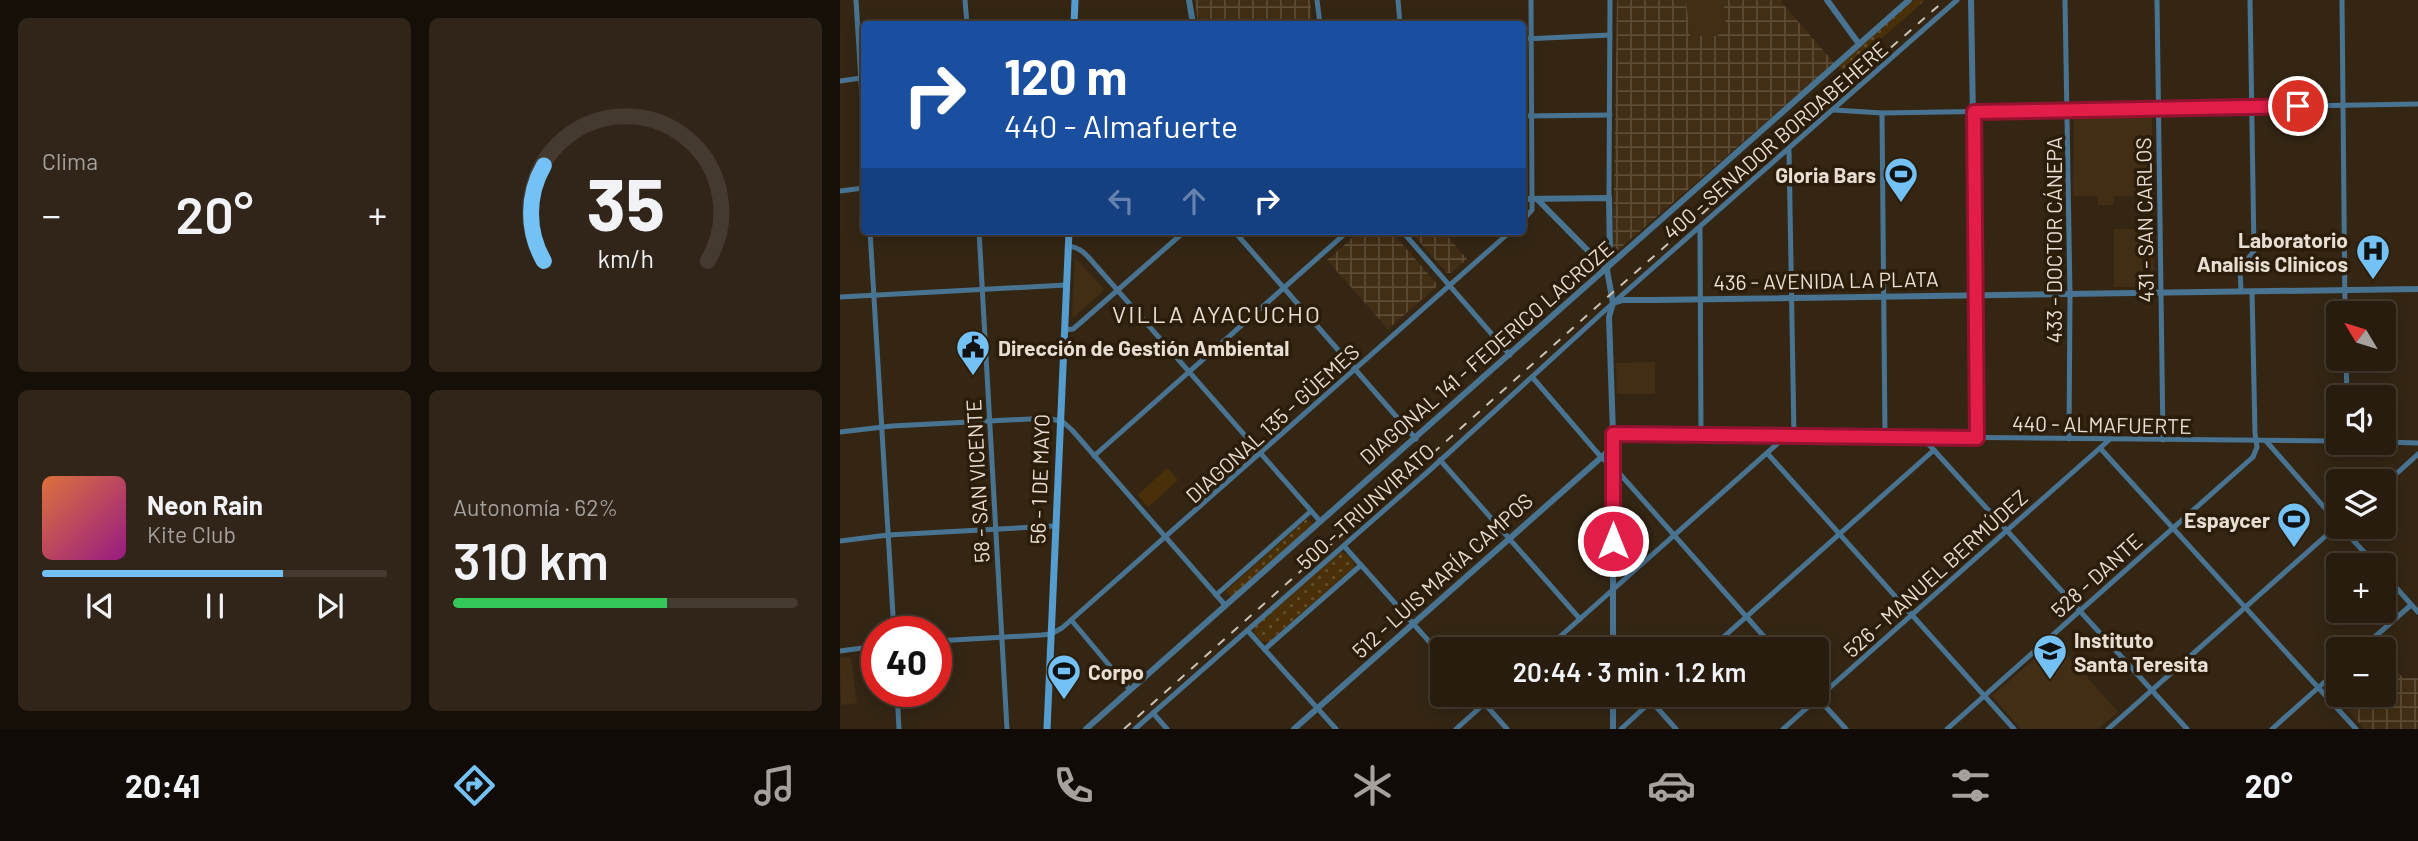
<!DOCTYPE html>
<html lang="es">
<meta charset="utf-8">
<style>
body{margin:0;font-family:Barlow,sans-serif;background:#302518;color:#f1f3f6;height:100vh;display:flex;flex-direction:column;font-size:26px;white-space:nowrap}
*{box-sizing:border-box;margin:0}
p{font-size:23px;color:#a5a19e}
.icon{flex:none;width:38px;height:38px;fill:none;stroke:currentColor;stroke-width:2;stroke-linecap:round;stroke-linejoin:round}
.map{position:relative;flex:1;overflow:hidden}
.details{display:flex;flex-direction:column;gap:18px;padding:18px;background:#160f08;width:840px}
.details>*{flex:none}
.banner{position:absolute;left:21px;top:21px;width:665px;height:214px;border-radius:7px;box-shadow:0 4px 18px #0003,0 0 0 2px #443a2f;background:#1a4fa0;color:#fff;overflow:hidden}
.needle{width:46px;rotate:308deg}
.buttons{position:absolute;left:1486px;top:301px;display:grid;gap:14px}
.buttons a{display:grid;place-items:center;width:70px;height:70px;border-radius:7px;background:#281c0f;box-shadow:0 4px 18px #0003,0 0 0 2px #443a2f;font-size:35px}
.speed{position:absolute;left:21px;top:616px;display:flex;gap:14px;font-size:35px;font-weight:700;text-align:center}
.speed>*{display:grid;place-content:center;width:91px;height:91px;border-radius:50%;background:#281c0f;box-shadow:0 4px 18px #0003,0 0 0 2px #443a2f;line-height:1}
.speed .limit{border:10px solid #d22;background:#fff;color:#111}
.pin{position:absolute;display:grid;place-items:center;width:60px;height:60px;color:#fff;margin:-30px;border:4px solid #fff;border-radius:50%;box-shadow:0 2px 7px #0007}
.me{position:absolute;width:77px;margin:-38px;rotate:0deg;stroke-linejoin:round;filter:drop-shadow(0 0 5px #0008)}
.turn{display:flex;align-items:center;gap:24px;height:147px;padding:0 28px;font-size:32px}
.turn .icon{width:91px;height:91px;stroke-width:2.5}
.turn b{display:block;font-size:49px;line-height:60px}
.lanes{display:flex;align-items:center;height:66px;padding:0 28px;background:#0003;justify-content:center;gap:35px;direction:ltr}
.lanes .off{opacity:.35}
.big{font-size:52px;font-weight:600;line-height:1.1}
.details .widget{flex:1;display:flex;flex-direction:column;justify-content:center;gap:10px;min-width:0;padding:0 24px;border-radius:10px;background:#302518}
.details .dial{align-items:center;gap:0}
.dial svg{height:182px;overflow:visible;fill:none;stroke:#443a2f;stroke-width:7;stroke-linecap:round;text-anchor:middle}
.dial text{fill:#f1f3f6;stroke:none}
.song{display:flex;align-items:center;gap:21px}
.cover{width:84px;height:84px;border-radius:10px;background:linear-gradient(135deg,hsl(20 70% 55%),hsl(310 70% 35%))}
.played{height:7px;border-radius:4px;background:linear-gradient(90deg,#73c1f5 70%,#443a2f 70%)}
.keys{display:flex;justify-content:space-around;direction:ltr}
.heat{display:flex;justify-content:space-between;align-items:center;font-size:38px;direction:ltr}
.charge{height:10px;border-radius:5px;background:linear-gradient(90deg,#34c759 62%,#443a2f 0)}
.details .tiles{flex:1;display:grid;gap:18px;grid-template-columns:repeat(2,1fr)}
.trip{position:absolute;left:590px;top:637px;width:399px;height:70px;border-radius:7px;background:#281c0f;box-shadow:0 4px 18px #0003,0 0 0 2px #443a2f;font-weight:600;line-height:70px;text-align:center}
.tab-bar{display:flex;height:112px;justify-content:space-around;align-items:center;background:#100b06;color:#a5a19e}
.tab-bar .icon{width:49px;height:49px}
.tab-bar .active{color:#73c1f5}
.tab-bar b{font-size:32px;color:#f1f3f6}
main{display:flex;flex:1;min-height:0}
.map>svg:first-child{display:block}
.built{fill:#422e15}
.industrial{fill:url(#industrial-grid)}
.park{fill:url(#park-dots)}
.pitch{fill:#4a3009}
.lines{fill:none;stroke-linecap:round;stroke-linejoin:round}
.minor{stroke:#487492;stroke-width:5}
.tertiary{stroke:#487492;stroke-width:6}
.secondary{stroke:#559dce;stroke-width:7}
.rail{stroke:#cdc2b6;stroke-width:2;stroke-dasharray:9 9;stroke-linecap:butt}
.route-casing{stroke:#92132f;stroke-width:18}
.route{stroke:#e11d48;stroke-width:12}
.labels{text-anchor:middle;dominant-baseline:central;stroke-width:7;stroke-linejoin:round;paint-order:stroke}
.street-label{font-size:21px;fill:#e8ded3;stroke:#2b1d0a}
.poi-label{font-size:21px;font-weight:bold;fill:#e8ded3;stroke:#2b1d0a;text-anchor:end}
.quarter-label{font-size:24px;letter-spacing:2px;fill:#e8ded3;stroke:#2b1d0a}
</style>
<main>
<section class="details">
<div class="tiles">
<div class="widget"><p>Clima</p>
<div class="heat"><a>−</a><b class="big">20°</b><a>+</a></div>
</div>
<div class="widget dial"><svg viewBox="0 0 100 80">
<path d="M14 69A42 42 0 1 1 86 69"/>
<path d="M14 69A42 42 0 0 1 14 27" stroke="#73c1f5"/>
<text x="50" y="56" font-size="32" font-weight="700">35</text>
<text x="50" y="72" font-size="11">km/h</text>
</svg></div>
<div class="widget">
<div class="song"><i class="cover"></i><div><b>Neon Rain</b><p>Kite Club</p></div></div>
<div class="played"></div>
<div class="keys"><svg class="icon" aria-label="previous" viewBox="0 0 24 24"><path d="M18 5L8 12l10 7zM5 5v14"/></svg><svg class="icon" aria-label="pause" viewBox="0 0 24 24"><path d="M8 5v14M16 5v14"/></svg><svg class="icon" aria-label="next" viewBox="0 0 24 24"><path d="M6 5l10 7-10 7zM19 5v14"/></svg></div>
</div>
<div class="widget"><p>Autonomía · 62%</p><b class="big">310 km</b><div class="charge"></div></div>
</div>
</section>
<div class="map">
<svg width="1578" height="729" viewBox="0 0 1578 729">
<defs>
<pattern id="industrial-grid" width="8" height="8" patternUnits="userSpaceOnUse" patternTransform="scale(1.75)"><rect width="8" height="8" fill="#422e15"/><path d="M0 4h8M4 0v8" fill="none" stroke="#5d4c36"/></pattern>
<pattern id="park-dots" width="8" height="8" patternUnits="userSpaceOnUse" patternTransform="scale(1.75)"><rect width="8" height="8" fill="#4a3009"/><path d="M2 2h.1M6 6h.1" fill="none" stroke="#644e2c" stroke-width="1.8" stroke-linecap="round"/></pattern>
</defs>
<rect width="100%" height="100%" fill="#352614"/>
<g class="built">
<path d="M846,0H883L886,27L877,36H850Z"/>
<path d="M1234,115H1312L1313,197L1274,196L1273,205H1258L1257,196H1233Z"/>
<path d="M1274,229H1313L1314,287H1274Z"/>
<path d="M235,259H236L263,288L262,292L234,317L232,316Z"/>
<path d="M815,362V394H777L776,363Z"/>
<path d="M1215,641L1278,712L1258,729H1181L1152,696Z"/>
<path d="M11,657L17,703L1,705L0,658Z"/>
</g>
<g class="industrial">
<path d="M355,0H470L473,24H358Z"/>
<path d="M777,0H846L850,36H877L886,27L883,0H942V3L994,63L777,251L773,250Z"/>
<path d="M520,231H551L596,283V287L548,329L487,260Z"/>
<path d="M570,231H603L627,259L611,273H607Z"/>
<path d="M1544,655L1563,678H1578V729H1525L1508,711L1525,695H1544Z"/>
</g>
<g class="park">
<path d="M1073,0H1085L1005,71L999,66Z"/>
<path d="M466,519L472,523V526L391,597L386,591Z"/>
<path d="M499,552C506,551 515,561 514,567L429,642H422L414,633L415,626Z"/>
</g>
<path class="pitch" d="M327,468L338,480L308,507L298,495Z"/>
<g class="lines">
<g class="minor">
<path d="M16,0L24,131"/>
<path d="M125,0L127,24"/>
<path d="M477,0L480,24"/>
<path d="M558,0L560,24"/>
<path d="M1225,0L1230,295L1229,439"/>
<path d="M1317,0L1323,440"/>
<path d="M1502,0L1505,313"/>
<path d="M682,39L770,35"/>
<path d="M0,81L21,78"/>
<path d="M994,110L1042,113L1578,104"/>
<path d="M1042,113L1045,436"/>
<path d="M682,116L770,115"/>
<path d="M949,150L954,436"/>
<path d="M0,191L24,188"/>
<path d="M769,198L770,0"/>
<path d="M682,221L692,210L691,0"/>
<path d="M860,228L861,435"/>
<path d="M30,231L54,632"/>
<path d="M139,231L167,729"/>
<path d="M394,231L576,439"/>
<path d="M562,231L670,355"/>
<path d="M228,246C242,247 249,258 258,268L480,521"/>
<path d="M1401,291L1400,269L1414,251L1410,0"/>
<path d="M1136,296L1137,438"/>
<path d="M0,297L226,285"/>
<path d="M225,330L233,329L239,324L345,231"/>
<path d="M1506,359L1507,397"/>
<path d="M693,378L761,457L780,474L935,649"/>
<path d="M0,432L52,426L208,418L223,422L232,430L385,605"/>
<path d="M773,434L1498,441"/>
<path d="M1082,437L1347,729"/>
<path d="M1426,441L1498,523"/>
<path d="M1544,442L1578,443"/>
<path d="M1260,448L1516,729"/>
<path d="M927,453L1174,729"/>
<path d="M254,456L508,231"/>
<path d="M600,460L740,619"/>
<path d="M1544,485L1578,454"/>
<path d="M1501,527L1536,565"/>
<path d="M0,541L48,535L215,526"/>
<path d="M504,546L602,656"/>
<path d="M1544,574L1578,612"/>
<path d="M376,595L471,511"/>
<path d="M232,621L290,690"/>
<path d="M408,631L496,729"/>
<path d="M96,641L201,635L211,634L222,628L671,231"/>
<path d="M425,649L521,565"/>
<path d="M706,649L946,436"/>
<path d="M870,649L1094,450"/>
<path d="M1521,649L1571,605"/>
<path d="M0,651L37,646"/>
<path d="M57,691L59,729"/>
<path d="M637,695L667,729"/>
<path d="M975,695L1006,729"/>
<path d="M811,701L836,729"/>
<path d="M313,713L327,729"/>
<path d="M295,729L591,469L773,303L1117,0"/>
<path d="M616,729L654,695"/>
<path d="M781,729L818,695"/>
<path d="M943,729L1269,440"/>
<path d="M1107,729L1413,457L1417,447L1415,433L1412,291"/>
<path d="M1268,729L1498,525"/>
<path d="M1432,729L1498,670"/>
</g>
<g class="tertiary">
<path d="M349,0L353,24"/>
<path d="M987,0L1019,44"/>
<path d="M1131,0L1136,296"/>
<path d="M682,199L769,198L770,253L767,270L773,303L769,317L773,434V649"/>
<path d="M698,200L767,270"/>
<path d="M773,303L783,300H814L1578,289"/>
<path d="M773,695V729"/>
<path d="M246,729C520,486 795,244 1069,0"/>
<path d="M454,729L773,447"/>
</g>
<g class="secondary">
<path d="M234,24L235,0"/>
<path d="M207,729L229,231"/>
</g>
<path class="rail" d="M284,729L771,294L1105,0"/>
</g>
<g class="lines">
<g class="route-casing">
<path id="route" d="M773,541V434L1137,438L1134,112L1458,106"/>
</g>
<use href="#route" class="route"/>
</g>
<defs>
<g id="stadium-pin" transform="scale(1.75)"><path d="M0 17L-7.5 6A9.5 9.5 0 1 1 7.5 6Z" fill="#73c1f5" stroke="#2b1d0a"/><path d="M0-5a6.5 5 0 1 0 0 10a6.5 5 0 1 0 0-10ZM-3.5-1.8h7v3.6h-7Z" fill="#111"/></g>
<g id="hospital-pin" transform="scale(1.75)"><path d="M0 17L-7.5 6A9.5 9.5 0 1 1 7.5 6Z" fill="#73c1f5" stroke="#2b1d0a"/><path d="M-5-5h3v3.5h4V-5h3V5h-3V1.5h-4V5h-3Z" fill="#111"/></g>
<g id="civic-pin" transform="scale(1.75)"><path d="M0 17L-7.5 6A9.5 9.5 0 1 1 7.5 6Z" fill="#73c1f5" stroke="#2b1d0a"/><path d="M-.6-6.5H3V-4.5H.6V-3L4-1V1h2V6H-6V1h2V-1L-.6-3ZM-1.2 2.5V6h2.4V2.5Z" fill="#111"/></g>
<g id="university-pin" transform="scale(1.75)"><path d="M0 17L-7.5 6A9.5 9.5 0 1 1 7.5 6Z" fill="#73c1f5" stroke="#2b1d0a"/><path d="M0-5L7-2L0 1L-7-2ZM-4 1L0 2.5L4 1V4Q0 6-4 4Z" fill="#111"/></g>
</defs>
<g fill-rule="evenodd">
<use href="#stadium-pin" x="1061" y="174"/>
<use href="#hospital-pin" x="1533" y="251"/>
<use href="#civic-pin" x="133" y="347"/>
<use href="#stadium-pin" x="1454" y="519"/>
<use href="#university-pin" x="1210" y="651"/>
<use href="#stadium-pin" x="224" y="671"/>
</g>
<g class="labels">
<g class="street-label">
<text transform="translate(935 140) rotate(-41)">400 - SENADOR BORDABEHERE</text>
<text transform="translate(1304 220) rotate(-91)">431 - SAN CARLOS</text>
<text transform="translate(1213 240) rotate(-90)">433 - DOCTOR CÁNEPA</text>
<text transform="translate(986 280) rotate(-1)">436 - AVENIDA LA PLATA</text>
<text transform="translate(646 352) rotate(-41)">DIAGONAL 141 - FEDERICO LACROZE</text>
<text transform="translate(432 423) rotate(-42)">DIAGONAL 135 - GÜEMES</text>
<text transform="translate(1262 424) rotate(1)">440 - ALMAFUERTE</text>
<text transform="translate(199 479) rotate(-88)">56 - 1 DE MAYO</text>
<text transform="translate(137 481) rotate(-93)">58 - SAN VICENTE</text>
<text transform="translate(525 506) rotate(-42)">500 - TRIUNVIRATO</text>
<text transform="translate(1095 573) rotate(-42)">526 - MANUEL BERMÚDEZ</text>
<text transform="translate(602 575) rotate(-42)">512 - LUIS MARÍA CAMPOS</text>
<text transform="translate(1256 575) rotate(-42)">528 - DANTE</text>
</g>
<g class="poi-label">
<text x="1036" y="174">Gloria Bars</text>
<text x="1508" y="239">Laboratorio<tspan x="1508" dy="24">Analisis Clinicos</tspan></text>
<text x="158" y="347" text-anchor="start">Dirección de Gestión Ambiental</text>
<text x="1430" y="519">Espaycer</text>
<text x="1234" y="639" text-anchor="start">Instituto<tspan x="1234" dy="24">Santa Teresita</tspan></text>
<text x="248" y="671" text-anchor="start">Corpo</text>
</g>
<g class="quarter-label">
<text x="377" y="313">VILLA AYACUCHO</text>
</g>
</g>
</svg>
<div class="buttons">
<a><svg class="needle" viewBox="-14 -14 28 28"><path d="M0-13l5 13h-10z" fill="#e53935"/><path d="M0 13l5-13h-10z" fill="#a5a19e"/></svg></a>
<a><svg class="icon" aria-label="sound" viewBox="0 0 24 24"><path d="M4 9h4l5-4v14l-5-4H4zM17 9q2 3 0 6"/></svg></a>
<a><svg class="icon" aria-label="layers" viewBox="0 0 24 24"><path d="M12 4l9 5-9 5-9-5zM3 14l9 5 9-5"/></svg></a>
<a>+</a>
<a>−</a>
</div>
<div class="speed"><div class="limit">40</div></div>
<div class="pin" style="left:1458px;top:106px;background:#d93025"><svg class="icon" aria-label="arrive" viewBox="0 0 24 24"><path d="M6 21V4h12l-3 4 3 4H6"/></svg></div>
<svg class="me" style="left:773px;top:541px" viewBox="-20 -20 40 40"><circle r="17" fill="#e11d48" stroke="#fff" stroke-width="3"/><path d="M0-11L8 9 0 5-8 9z" fill="#fff"/></svg>
<div class="trip">20:44 · 3 min · 1.2 km</div>
<div class="banner">
<div class="turn"><svg class="icon" aria-label="right" viewBox="0 0 24 24"><path d="M7 20v-9h11M14 6l5 5-5 5"/></svg><div><b>120 m</b>440 - Almafuerte</div></div>
<div class="lanes"><svg class="icon off" aria-label="left" viewBox="0 0 24 24"><path d="M17 20v-9H6M10 6l-5 5 5 5"/></svg><svg class="icon off" aria-label="ahead" viewBox="0 0 24 24"><path d="M12 20V5M6 11l6-6 6 6"/></svg><svg class="icon" aria-label="right" viewBox="0 0 24 24"><path d="M7 20v-9h11M14 6l5 5-5 5"/></svg></div>
</div>
</div>
</main>
<nav class="tab-bar">
<b>20:41</b>
<svg class="icon active" aria-label="directions" viewBox="0 0 24 24"><path d="M12 3l9 9-9 9-9-9zM9 14v-3h6M13 9l2 2-2 2"/></svg>
<svg class="icon" aria-label="music" viewBox="0 0 24 24"><path d="M9 18V5l10-2v13"/><circle cx="6" cy="18" r="3"/><circle cx="16" cy="16" r="3"/></svg>
<svg class="icon" aria-label="phone" viewBox="0 0 24 24"><path d="M5 4h4l2 5-3 2q2 4 5 5l2-3 5 2v4C11 20 4 13 5 4z"/></svg>
<svg class="icon" aria-label="climate" viewBox="0 0 24 24"><path d="M12 3v18M4 7l16 10M4 17L20 7"/></svg>
<svg class="icon" aria-label="car" viewBox="0 0 24 24"><path d="M5 17H2v-5l4-1 3-4h7l3 4 3 1v5h-3M9 17h6M6 11h13"/><circle cx="7" cy="17" r="2"/><circle cx="17" cy="17" r="2"/></svg>
<svg class="icon" aria-label="filters" viewBox="0 0 24 24"><path d="M4 7h16M4 17h16"/><circle cx="9" cy="7" r="2"/><circle cx="15" cy="17" r="2"/></svg>
<b>20°</b>
</nav>
